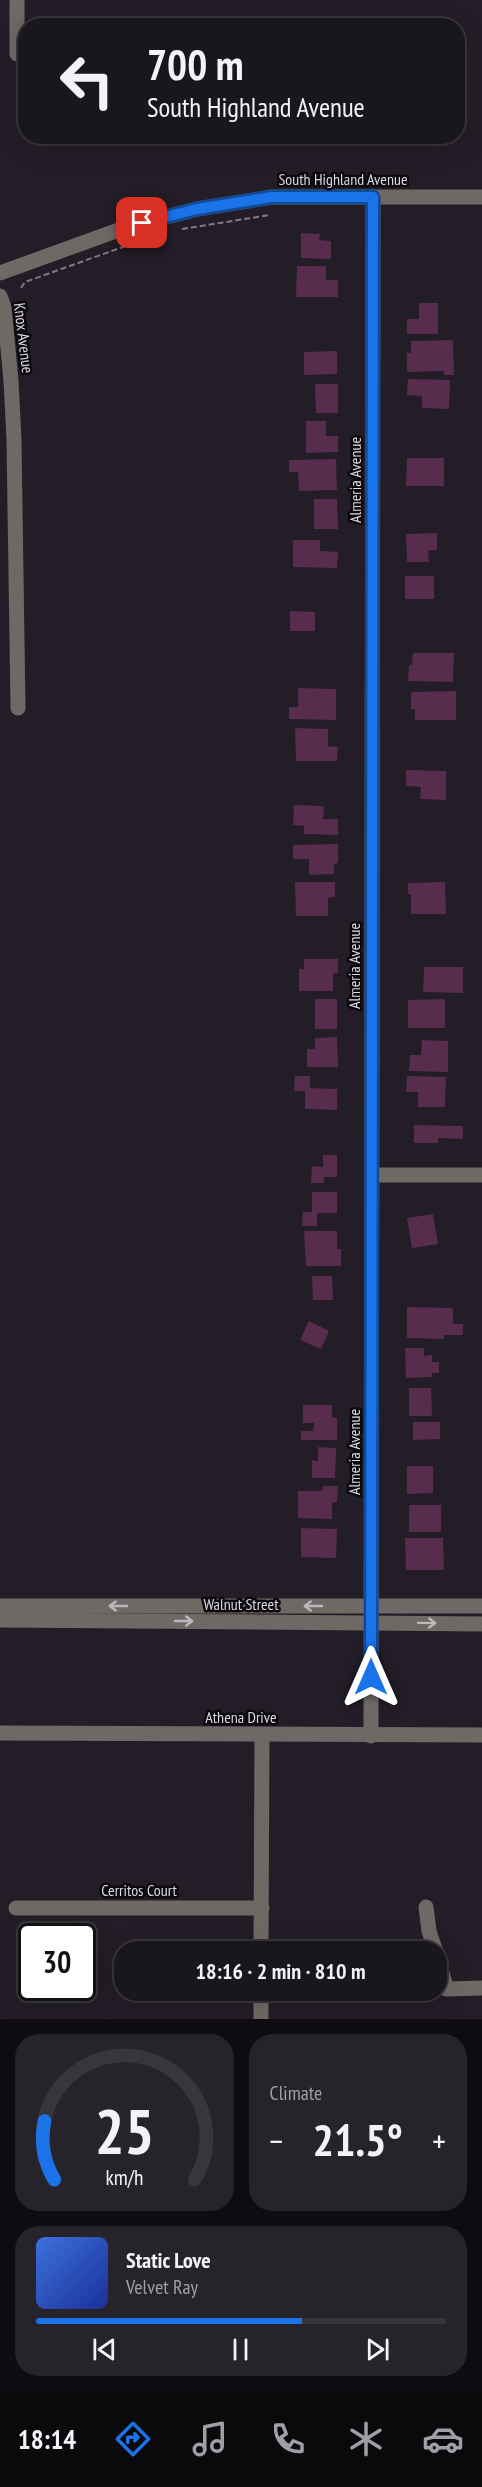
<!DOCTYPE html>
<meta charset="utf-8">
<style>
body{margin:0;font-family:"PT Sans Narrow",sans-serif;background:#27232a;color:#f1f3f6;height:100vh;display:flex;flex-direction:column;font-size:22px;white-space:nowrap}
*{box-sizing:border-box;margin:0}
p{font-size:20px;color:#9f9fa4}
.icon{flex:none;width:33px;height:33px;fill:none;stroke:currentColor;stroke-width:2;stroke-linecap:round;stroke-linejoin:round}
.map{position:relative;height:2019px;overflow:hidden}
.details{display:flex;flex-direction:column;gap:15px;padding:15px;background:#0e0c10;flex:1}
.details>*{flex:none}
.hud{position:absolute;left:18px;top:18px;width:447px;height:126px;border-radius:24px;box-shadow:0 6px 24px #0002,0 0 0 2px #38353b;background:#1a161d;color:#f1f3f6;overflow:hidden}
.speed{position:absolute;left:18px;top:1923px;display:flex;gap:12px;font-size:30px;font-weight:700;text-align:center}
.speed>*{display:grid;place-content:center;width:78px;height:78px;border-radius:50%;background:#1a161d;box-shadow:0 6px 24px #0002,0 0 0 2px #38353b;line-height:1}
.speed .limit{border:3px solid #111;border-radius:9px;background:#fff;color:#111}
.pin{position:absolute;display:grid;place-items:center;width:51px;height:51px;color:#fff;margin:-26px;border-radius:12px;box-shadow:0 3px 9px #0006}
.me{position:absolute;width:66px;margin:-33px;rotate:0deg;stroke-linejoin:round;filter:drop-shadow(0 0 4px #0008)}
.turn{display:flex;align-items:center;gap:21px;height:126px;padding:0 30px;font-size:27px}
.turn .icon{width:78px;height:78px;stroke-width:2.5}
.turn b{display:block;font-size:42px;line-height:51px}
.big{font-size:45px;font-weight:700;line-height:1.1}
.details .widget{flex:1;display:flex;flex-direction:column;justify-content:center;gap:9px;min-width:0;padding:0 21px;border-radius:24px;background:#27232a}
.details .dial{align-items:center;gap:0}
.dial svg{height:156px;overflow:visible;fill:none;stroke:#38353b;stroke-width:7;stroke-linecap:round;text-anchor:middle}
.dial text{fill:#f1f3f6;stroke:none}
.song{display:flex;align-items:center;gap:18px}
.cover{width:72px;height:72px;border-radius:9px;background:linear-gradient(135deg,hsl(220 70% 55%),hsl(230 70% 35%))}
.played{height:6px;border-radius:3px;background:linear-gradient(90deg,#1a73e8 65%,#38353b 65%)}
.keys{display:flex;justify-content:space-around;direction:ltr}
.heat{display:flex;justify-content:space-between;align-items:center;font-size:33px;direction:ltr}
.details .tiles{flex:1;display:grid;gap:15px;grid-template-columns:1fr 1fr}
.widget:last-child{grid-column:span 2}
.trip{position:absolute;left:114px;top:1941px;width:333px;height:60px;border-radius:24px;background:#1a161d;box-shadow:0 6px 24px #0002,0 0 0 2px #38353b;font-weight:700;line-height:60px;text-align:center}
.menu{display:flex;height:96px;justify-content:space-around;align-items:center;background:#0a090c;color:#9f9fa4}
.menu .icon{width:42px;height:42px}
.menu .active{color:#1a73e8}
.menu b{font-size:27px;color:#f1f3f6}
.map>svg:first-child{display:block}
.building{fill:#572c4c}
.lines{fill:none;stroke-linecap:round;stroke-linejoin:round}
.path{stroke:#7f7b84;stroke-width:2;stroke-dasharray:6 3;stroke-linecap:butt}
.minor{stroke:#6e6965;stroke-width:15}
.oneway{stroke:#bbb7bb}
.route-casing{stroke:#114b97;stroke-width:15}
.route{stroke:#1a73e8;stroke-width:10}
.labels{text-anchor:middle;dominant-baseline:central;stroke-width:5;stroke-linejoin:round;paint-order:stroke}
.street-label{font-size:16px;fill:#dcd9e0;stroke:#0b090d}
</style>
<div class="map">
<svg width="482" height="2019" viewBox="0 0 482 2019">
<rect width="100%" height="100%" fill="#221d27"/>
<g class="building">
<rect x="56" y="19" width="15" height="7"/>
<path d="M301,233L320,234L319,240L331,241V259L301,258Z"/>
<path d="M297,266H326V280H338V297H296Z"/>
<path d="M419,303H438V334H407V319H419Z"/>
<path d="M453,340L454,375H444V371L407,372V353H411V341Z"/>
<path d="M337,351V374L304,375V352Z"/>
<path d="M408,379L450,380L449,409L422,408V396L407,395Z"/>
<path d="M315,384H338V413H316Z"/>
<path d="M306,421H326V436H338V452L306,453Z"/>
<path d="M407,458H444V486H406Z"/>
<path d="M336,459L337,490L299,491L298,472H289V460Z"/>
<path d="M314,499H337L338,529H314Z"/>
<path d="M437,533V550H428L429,562H407L406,534Z"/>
<path d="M293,540H320V551L338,552L337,568L293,567Z"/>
<rect x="405" y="576" width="29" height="23"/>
<path d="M290,611L315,612V631H290Z"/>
<path d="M413,653H454L453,682L408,681L409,665H412Z"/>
<path d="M298,688L336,689V720L289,719V707H298Z"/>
<path d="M456,691V720H415V709H411V692Z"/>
<path d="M295,728L328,729V746L338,747L337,761H296Z"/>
<path d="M406,770L446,771V800L420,799L421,787L406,786Z"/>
<path d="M294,805L324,806L323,819H338V835L304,834V826L293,825Z"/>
<path d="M338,844V863L334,864V874L309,875V859H293V845Z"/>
<path d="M295,882H335V897L328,898V916H296Z"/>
<path d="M445,882L446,914H411V894H408V883Z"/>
<path d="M304,959H338V973H333V991H299V969H304Z"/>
<path d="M424,967H463V993L423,992Z"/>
<rect x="315" y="999" width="22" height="30"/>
<path d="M445,999V1028H408V1000Z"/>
<path d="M337,1037L338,1067H307V1049H315V1038Z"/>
<path d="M422,1040L448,1041V1072L409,1071L410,1055H421Z"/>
<path d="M295,1076H310V1088L337,1089V1110L305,1109V1091H294Z"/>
<path d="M407,1076L446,1077L445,1107H418V1092H406Z"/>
<path d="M414,1125L463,1126V1139L438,1138V1143H414Z"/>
<path d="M323,1155H337V1177H324V1183H311L312,1166L323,1167Z"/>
<path d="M312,1192H337V1213H317V1226H302L303,1212H312Z"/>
<path d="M433,1214L438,1244L412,1248L407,1218Z"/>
<path d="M304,1231H337V1249H341V1266H306Z"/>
<path d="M312,1276H332L333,1300H313Z"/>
<path d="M407,1307L453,1308V1324H463V1335H444V1339L407,1338Z"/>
<path d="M309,1321L329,1331L321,1349L300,1340Z"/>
<path d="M405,1348H424V1356L432,1355V1362H439V1373H432V1377L406,1378Z"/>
<path d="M409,1388H431L432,1416H409Z"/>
<path d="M303,1405H332V1418H337V1440H301V1431H313L314,1423H303Z"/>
<path d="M413,1422H440V1439L413,1440Z"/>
<path d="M318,1447L336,1448L335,1478H312V1460L318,1461Z"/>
<path d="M407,1466H433V1493L407,1494Z"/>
<path d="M323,1486H338L337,1502H332V1519L298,1518V1491H322Z"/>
<rect x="409" y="1505" width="32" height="27"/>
<path d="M301,1528L337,1529L336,1558L301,1557Z"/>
<path d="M405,1538H443L444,1570H406Z"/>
</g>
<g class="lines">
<g class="path">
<path d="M182,229L270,215"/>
<path d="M21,288L25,282L148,238"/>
</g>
<g class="minor">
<path d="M17,0V54"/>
<path d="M0,273L124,228L197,209L272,197H482"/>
<path d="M0,296L4,307L11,381L14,440L18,708"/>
<path d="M372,1175H482"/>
<path d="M0,1606H482"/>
<path d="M0,1620L482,1624"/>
<path d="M0,1733L482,1735"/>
<path d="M371,1736L373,197"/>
<path d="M426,1907L429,1931L436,1952"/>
<path d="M16,1908H262"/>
<path d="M261,1952L262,1735"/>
<path d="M436,1954L447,1989L482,1988"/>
<path d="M261,1990V2019"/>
</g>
</g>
<defs><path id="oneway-shaft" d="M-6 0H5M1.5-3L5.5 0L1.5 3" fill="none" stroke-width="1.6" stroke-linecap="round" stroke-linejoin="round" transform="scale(1.5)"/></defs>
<g class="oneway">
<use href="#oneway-shaft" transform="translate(118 1606) rotate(180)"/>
<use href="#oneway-shaft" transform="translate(313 1606) rotate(180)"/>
<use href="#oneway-shaft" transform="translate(184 1621)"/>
<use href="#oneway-shaft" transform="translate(427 1623) rotate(1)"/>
</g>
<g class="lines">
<g class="route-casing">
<path id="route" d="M142,223L197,209L272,197H373L371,1677"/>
</g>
<use href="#route" class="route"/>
</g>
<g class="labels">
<g class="street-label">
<text x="343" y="179">South Highland Avenue</text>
<text transform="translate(24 338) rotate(83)">Knox Avenue</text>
<text transform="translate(355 480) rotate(-90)">Almeria Avenue</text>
<text transform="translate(354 966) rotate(-90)">Almeria Avenue</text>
<text transform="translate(354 1452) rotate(-90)">Almeria Avenue</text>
<text x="241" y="1604">Walnut Street</text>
<text x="241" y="1717">Athena Drive</text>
<text x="139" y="1890">Cerritos Court</text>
</g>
</g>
</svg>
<div class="speed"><div class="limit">30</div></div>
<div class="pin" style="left:142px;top:223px;background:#d93025"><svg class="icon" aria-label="arrive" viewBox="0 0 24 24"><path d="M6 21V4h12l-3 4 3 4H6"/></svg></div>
<svg class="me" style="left:371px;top:1677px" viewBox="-20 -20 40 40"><path d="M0-17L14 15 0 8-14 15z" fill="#1a73e8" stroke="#fff" stroke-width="4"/></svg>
<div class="trip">18:16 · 2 min · 810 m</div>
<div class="hud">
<div class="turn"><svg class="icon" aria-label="left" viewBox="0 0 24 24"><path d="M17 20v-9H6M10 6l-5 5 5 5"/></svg><div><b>700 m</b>South Highland Avenue</div></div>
</div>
</div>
<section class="details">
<div class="tiles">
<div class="widget dial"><svg viewBox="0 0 100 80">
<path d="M14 69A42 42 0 1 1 86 69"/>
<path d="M14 69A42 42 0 0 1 9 39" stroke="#1a73e8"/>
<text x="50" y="56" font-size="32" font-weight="700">25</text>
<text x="50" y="72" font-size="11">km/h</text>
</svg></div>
<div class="widget"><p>Climate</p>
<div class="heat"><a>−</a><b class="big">21.5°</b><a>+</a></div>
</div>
<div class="widget">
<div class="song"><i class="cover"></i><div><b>Static Love</b><p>Velvet Ray</p></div></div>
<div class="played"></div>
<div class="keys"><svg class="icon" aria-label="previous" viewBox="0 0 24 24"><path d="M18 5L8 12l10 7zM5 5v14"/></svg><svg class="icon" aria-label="pause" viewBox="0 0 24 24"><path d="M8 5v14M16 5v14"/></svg><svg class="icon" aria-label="next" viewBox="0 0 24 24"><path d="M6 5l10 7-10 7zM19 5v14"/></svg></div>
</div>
</div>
</section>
<nav class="menu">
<b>18:14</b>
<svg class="icon active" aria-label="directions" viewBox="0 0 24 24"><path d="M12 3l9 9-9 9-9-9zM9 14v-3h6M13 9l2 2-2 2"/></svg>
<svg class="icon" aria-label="music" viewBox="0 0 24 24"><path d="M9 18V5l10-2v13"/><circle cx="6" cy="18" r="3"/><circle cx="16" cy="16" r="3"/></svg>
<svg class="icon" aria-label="phone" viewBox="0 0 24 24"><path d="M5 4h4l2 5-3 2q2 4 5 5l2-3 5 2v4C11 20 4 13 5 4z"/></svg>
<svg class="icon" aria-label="climate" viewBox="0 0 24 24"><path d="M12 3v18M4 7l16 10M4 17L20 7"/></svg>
<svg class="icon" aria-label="car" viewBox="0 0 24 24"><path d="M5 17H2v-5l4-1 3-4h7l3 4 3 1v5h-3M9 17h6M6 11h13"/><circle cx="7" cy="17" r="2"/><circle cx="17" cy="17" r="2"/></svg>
</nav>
